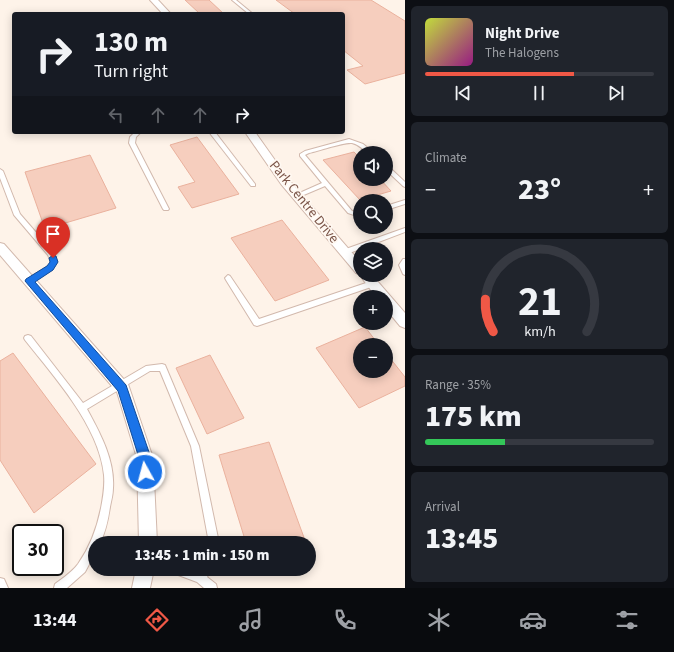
<!DOCTYPE html>
<meta charset="utf-8">
<style>
body{margin:0;font-family:"Source Sans 3",sans-serif;background:#20242c;color:#f1f3f6;height:100vh;display:flex;flex-direction:column;font-size:15px;white-space:nowrap}
*{box-sizing:border-box;margin:0}
p{font-size:13px;color:#9ea1a6}
.icon{flex:none;width:22px;height:22px;fill:none;stroke:currentColor;stroke-width:2;stroke-linecap:round;stroke-linejoin:round}
.map{position:relative;flex:1;overflow:hidden}
.sheet{display:flex;flex-direction:column;gap:6px;padding:6px;background:#0d0f14;width:269px}
.sheet>*{flex:none}
.guide{position:absolute;left:12px;top:12px;width:333px;height:122px;border-radius:4px;box-shadow:0 2px 10px #0003;background:#171b24;color:#f1f3f6;overflow:hidden}
.controls{position:absolute;left:353px;top:146px;display:grid;gap:8px}
.controls a{display:grid;place-items:center;width:40px;height:40px;border-radius:50%;background:#171b24;box-shadow:0 2px 10px #0003;font-size:20px}
.speed{position:absolute;left:12px;top:524px;display:flex;gap:8px;font-size:20px;font-weight:700;text-align:center}
.speed>*{display:grid;place-content:center;width:52px;height:52px;border-radius:50%;background:#171b24;box-shadow:0 2px 10px #0003;line-height:1}
.speed .limit{border:2px solid #111;border-radius:6px;background:#fff;color:#111}
.pin{position:absolute;display:grid;place-items:center;width:34px;height:34px;color:#fff;margin:-41px -17px;border-radius:50% 50% 50% 0;rotate:-45deg;box-shadow:0 0 4px #0007}
.pin .icon{rotate:45deg}
.me{position:absolute;width:44px;margin:-22px;rotate:353deg;stroke-linejoin:round;filter:drop-shadow(0 0 3px #0008)}
.turn{display:flex;align-items:center;gap:14px;height:84px;padding:0 16px;font-size:18px}
.turn .icon{width:52px;height:52px;stroke-width:2.5}
.turn b{display:block;font-size:28px;line-height:34px}
.lanes{display:flex;align-items:center;height:38px;padding:0 16px;background:#0003;justify-content:center;gap:20px;direction:ltr}
.lanes .off{opacity:.35}
.big{font-size:30px;font-weight:800;line-height:1.1}
.sheet .widget{flex:1;display:flex;flex-direction:column;justify-content:center;gap:6px;min-width:0;padding:0 14px;border-radius:6px;background:#20242c}
.sheet .dial{align-items:center;gap:0}
.dial svg{height:104px;overflow:visible;fill:none;stroke:#363941;stroke-width:7;stroke-linecap:round;text-anchor:middle}
.dial text{fill:#f1f3f6;stroke:none}
.song{display:flex;align-items:center;gap:12px}
.cover{width:48px;height:48px;border-radius:6px;background:linear-gradient(135deg,hsl(70 70% 55%),hsl(310 70% 35%))}
.played{height:4px;border-radius:2px;background:linear-gradient(90deg,#f05846 65%,#363941 65%)}
.keys{display:flex;justify-content:space-around;direction:ltr}
.heat{display:flex;justify-content:space-between;align-items:center;font-size:22px;direction:ltr}
.charge{height:6px;border-radius:3px;background:linear-gradient(90deg,#34c759 35%,#363941 0)}
.trip{position:absolute;left:88px;top:536px;width:228px;height:40px;border-radius:20px;background:#171b24;box-shadow:0 2px 10px #0003;font-weight:800;line-height:40px;text-align:center}
.tabs{display:flex;height:64px;justify-content:space-around;align-items:center;background:#090b0e;color:#9ea1a6}
.tabs .icon{width:28px;height:28px}
.tabs .on{color:#f05846}
.tabs b{font-size:18px;color:#f1f3f6}
main{display:flex;flex:1;min-height:0}
.map>svg:first-child{display:block}
.building{fill:#f6cebe;stroke:#eab19d}
.lines{fill:none;stroke-linecap:round;stroke-linejoin:round}
.lane-casing{stroke:#d2b9ad;stroke-width:2}
.street-casing{stroke:#d2b9ad;stroke-width:2}
.lane{fill:#fff;fill-rule:evenodd}
.street{fill:#fff;fill-rule:evenodd}
.route{fill:#1a73e8;stroke:#114b97}
.labels{text-anchor:middle;dominant-baseline:central;stroke-width:3.5;stroke-linejoin:round;paint-order:stroke}
.street-label{font-size:14px;fill:#7b5549;stroke:#fff8f1}
</style>
<main>
<div class="map">
<svg width="405" height="588" viewBox="0 0 405 588">
<rect width="100%" height="100%" fill="#fef3e9"/>
<g class="building">
<path d="M185,0H209L224,14L199,13Z"/>
<path d="M276,0H371L405,21V73L365,84L347,70L363,66L343,50V14H295Z"/>
<path d="M197,137L239,194L192,208L178,187L195,182L170,145Z"/>
<path d="M354,152L360,158V179H380L391,191L360,200L323,160Z"/>
<path d="M90,155L116,208L45,229L25,172Z"/>
<path d="M282,220L329,280L275,301L231,238Z"/>
<path d="M365,327L379,345H360V371H386V353L405,377V386L359,408L316,348Z"/>
<path d="M13,353L96,464L34,513L0,460V361Z"/>
<path d="M210,355L244,418L207,434L176,368Z"/>
<path d="M269,442L306,543H246L219,455Z"/>
</g>
<g class="lines">
<g class="lane-casing">
<g id="lane">
<path d="M232,0H236L253,14H249Z"/>
<path d="M135,132H141L136,137L135,143L169,209L168,210H164L163,209L129,143L130,137Z"/>
<path d="M209,132H215L255,184V186H251Z"/>
<path d="M349,139L363,144L374,153C363,153 362,145 352,143C344,142 318,151 309,153L305,155L352,211L360,213V217L348,213L325,186L299,197H295V195L322,183L300,156V154L305,151Z"/>
<path d="M386,165L388,166L405,182V187L403,186L386,170Z"/>
<path d="M0,169L3,171L20,214L53,252L57,262L52,270L29,284L26,281L27,279L48,266L51,262L48,255L14,215L0,178Z"/>
<path d="M405,200V204L386,210V206Z"/>
<path d="M405,228V232L347,254H343L342,252L343,250Z"/>
<path d="M403,259H405V275L403,274L399,265Z"/>
<path d="M228,275L230,276L259,319L372,281L375,284L374,286L257,326L254,325L226,280L225,278Z"/>
<path d="M28,335L31,336L83,403L146,366L162,364L165,365L199,446L219,543H209L191,446L160,371H150L87,409C100,433 115,460 113,488C113,495 111,501 110,507C108,520 106,531 100,543H95V553L85,572L67,588H54L55,584C63,578 72,572 78,564C90,547 97,528 101,508C103,497 105,487 104,475C99,426 55,378 25,340L24,338L25,336Z"/>
<path d="M172,569H190L198,572L201,569H212L207,577L216,584L217,588H204L197,582L173,573Z"/>
<path d="M0,578L4,579L8,588H0Z"/>
</g>
</g>
<g class="street-casing">
<g id="street">
<path d="M150,0H158L171,14H163Z"/>
<path d="M245,132H255L289,180L360,262V275H372L405,313V328L400,326L386,309V297H376L359,274L356,273L281,184Z"/>
<path d="M0,243L4,244L128,384L153,458L157,543H139L137,458L117,392L0,255Z"/>
<path d="M136,569H154L150,588H132Z"/>
</g>
</g>
<use href="#lane" class="lane"/>
<use href="#street" class="street"/>
</g>
<path class="route" d="M53,255L56,256L58,262L53,270L35,282L126,385L151,458V472L150,476L145,478L141,476L140,472L139,458L118,391L25,281L26,279L47,266L50,262L49,258Z"/>
<g class="labels">
<g class="street-label">
<text transform="translate(304 202) rotate(51)">Park Centre Drive</text>
</g>
</g>
</svg>
<div class="controls">
<a><svg class="icon" aria-label="sound" viewBox="0 0 24 24"><path d="M4 9h4l5-4v14l-5-4H4zM17 9q2 3 0 6"/></svg></a>
<a><svg class="icon" aria-label="search" viewBox="0 0 24 24"><circle cx="10" cy="10" r="6"/><path d="M15 15l6 6"/></svg></a>
<a><svg class="icon" aria-label="layers" viewBox="0 0 24 24"><path d="M12 4l9 5-9 5-9-5zM3 14l9 5 9-5"/></svg></a>
<a>+</a>
<a>−</a>
</div>
<div class="speed"><div class="limit">30</div></div>
<div class="pin" style="left:53px;top:258px;background:#d93025"><svg class="icon" aria-label="arrive" viewBox="0 0 24 24"><path d="M6 21V4h12l-3 4 3 4H6"/></svg></div>
<svg class="me" style="left:145px;top:472px" viewBox="-20 -20 40 40"><circle r="17" fill="#1a73e8" stroke="#fff" stroke-width="3"/><path d="M0-11L8 9 0 5-8 9z" fill="#fff"/></svg>
<div class="trip">13:45 · 1 min · 150 m</div>
<div class="guide">
<div class="turn"><svg class="icon" aria-label="right" viewBox="0 0 24 24"><path d="M7 20v-9h11M14 6l5 5-5 5"/></svg><div><b>130 m</b>Turn right</div></div>
<div class="lanes"><svg class="icon off" aria-label="left" viewBox="0 0 24 24"><path d="M17 20v-9H6M10 6l-5 5 5 5"/></svg><svg class="icon off" aria-label="ahead" viewBox="0 0 24 24"><path d="M12 20V5M6 11l6-6 6 6"/></svg><svg class="icon off" aria-label="ahead" viewBox="0 0 24 24"><path d="M12 20V5M6 11l6-6 6 6"/></svg><svg class="icon" aria-label="right" viewBox="0 0 24 24"><path d="M7 20v-9h11M14 6l5 5-5 5"/></svg></div>
</div>
</div>
<section class="sheet">
<div class="widget">
<div class="song"><i class="cover"></i><div><b>Night Drive</b><p>The Halogens</p></div></div>
<div class="played"></div>
<div class="keys"><svg class="icon" aria-label="previous" viewBox="0 0 24 24"><path d="M18 5L8 12l10 7zM5 5v14"/></svg><svg class="icon" aria-label="pause" viewBox="0 0 24 24"><path d="M8 5v14M16 5v14"/></svg><svg class="icon" aria-label="next" viewBox="0 0 24 24"><path d="M6 5l10 7-10 7zM19 5v14"/></svg></div>
</div>
<div class="widget"><p>Climate</p>
<div class="heat"><a>−</a><b class="big">23°</b><a>+</a></div>
</div>
<div class="widget dial"><svg viewBox="0 0 100 80">
<path d="M14 69A42 42 0 1 1 86 69"/>
<path d="M14 69A42 42 0 0 1 8 44" stroke="#f05846"/>
<text x="50" y="56" font-size="32" font-weight="700">21</text>
<text x="50" y="72" font-size="11">km/h</text>
</svg></div>
<div class="widget"><p>Range · 35%</p><b class="big">175 km</b><div class="charge"></div></div>
<div class="widget"><p>Arrival</p><b class="big">13:45</b></div>
</section>
</main>
<nav class="tabs">
<b>13:44</b>
<svg class="icon on" aria-label="directions" viewBox="0 0 24 24"><path d="M12 3l9 9-9 9-9-9zM9 14v-3h6M13 9l2 2-2 2"/></svg>
<svg class="icon" aria-label="music" viewBox="0 0 24 24"><path d="M9 18V5l10-2v13"/><circle cx="6" cy="18" r="3"/><circle cx="16" cy="16" r="3"/></svg>
<svg class="icon" aria-label="phone" viewBox="0 0 24 24"><path d="M5 4h4l2 5-3 2q2 4 5 5l2-3 5 2v4C11 20 4 13 5 4z"/></svg>
<svg class="icon" aria-label="climate" viewBox="0 0 24 24"><path d="M12 3v18M4 7l16 10M4 17L20 7"/></svg>
<svg class="icon" aria-label="car" viewBox="0 0 24 24"><path d="M5 17H2v-5l4-1 3-4h7l3 4 3 1v5h-3M9 17h6M6 11h13"/><circle cx="7" cy="17" r="2"/><circle cx="17" cy="17" r="2"/></svg>
<svg class="icon" aria-label="filters" viewBox="0 0 24 24"><path d="M4 7h16M4 17h16"/><circle cx="9" cy="7" r="2"/><circle cx="15" cy="17" r="2"/></svg>
</nav>
